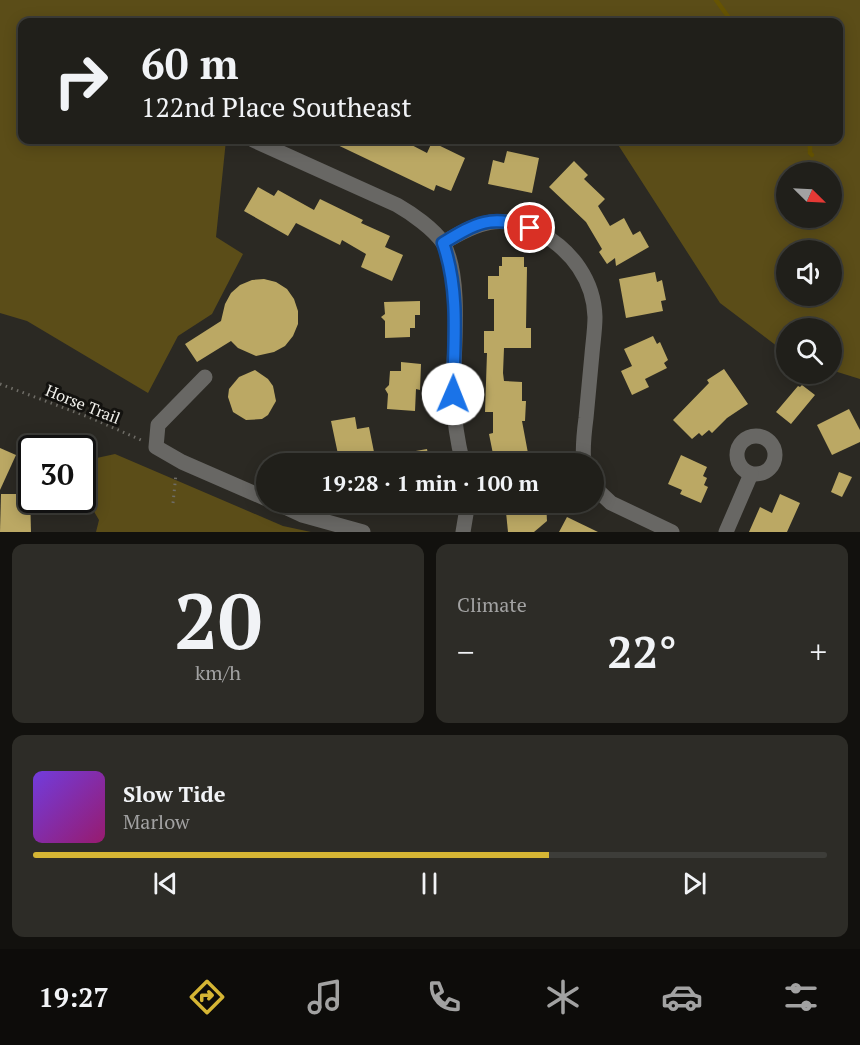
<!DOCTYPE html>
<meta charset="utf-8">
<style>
body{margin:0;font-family:"PT Serif",serif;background:#2d2c27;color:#f1f3f6;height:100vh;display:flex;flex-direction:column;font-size:22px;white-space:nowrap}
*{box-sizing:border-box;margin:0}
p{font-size:20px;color:#a2a2a2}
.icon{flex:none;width:33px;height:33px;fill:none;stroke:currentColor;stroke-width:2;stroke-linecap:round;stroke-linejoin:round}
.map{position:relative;height:532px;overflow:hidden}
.sheet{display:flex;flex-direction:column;gap:12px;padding:12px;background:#12110e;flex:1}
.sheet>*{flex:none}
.banner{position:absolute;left:18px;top:18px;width:825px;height:126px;border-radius:12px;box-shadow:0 3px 15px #0003,0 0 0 2px #3d3d39;background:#201f1a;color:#f1f3f6;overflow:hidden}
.needle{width:39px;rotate:114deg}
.tools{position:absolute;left:776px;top:162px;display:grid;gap:12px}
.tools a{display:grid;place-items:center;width:66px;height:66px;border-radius:50%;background:#201f1a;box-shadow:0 3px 15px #0003,0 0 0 2px #3d3d39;font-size:30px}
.speed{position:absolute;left:18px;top:435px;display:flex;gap:12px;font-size:30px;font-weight:700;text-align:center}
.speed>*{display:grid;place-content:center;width:78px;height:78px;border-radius:50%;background:#201f1a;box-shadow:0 3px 15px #0003,0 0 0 2px #3d3d39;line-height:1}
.speed .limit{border:3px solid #111;border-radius:9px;background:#fff;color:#111}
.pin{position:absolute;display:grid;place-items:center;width:51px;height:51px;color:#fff;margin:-26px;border:3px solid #fff;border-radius:50%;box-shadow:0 2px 6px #0007}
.me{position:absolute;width:66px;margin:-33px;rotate:1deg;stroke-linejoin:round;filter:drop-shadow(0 0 4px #0008)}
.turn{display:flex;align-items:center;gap:21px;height:126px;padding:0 24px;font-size:27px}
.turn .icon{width:78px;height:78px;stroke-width:2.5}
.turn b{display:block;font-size:42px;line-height:51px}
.big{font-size:45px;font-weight:600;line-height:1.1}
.sheet .widget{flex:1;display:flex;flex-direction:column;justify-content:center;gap:9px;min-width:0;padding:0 21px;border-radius:12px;background:#2d2c27}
.sheet .dial{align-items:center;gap:0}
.dial b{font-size:78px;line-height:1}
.song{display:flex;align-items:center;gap:18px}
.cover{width:72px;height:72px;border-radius:9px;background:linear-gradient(135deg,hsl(260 70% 55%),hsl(320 70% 35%))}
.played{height:6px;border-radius:3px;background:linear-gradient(90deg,#d5b534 65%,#3d3d39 65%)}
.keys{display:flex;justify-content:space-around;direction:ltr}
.heat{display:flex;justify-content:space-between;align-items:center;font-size:33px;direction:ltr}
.sheet .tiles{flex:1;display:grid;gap:12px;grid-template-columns:1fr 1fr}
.widget:last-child{grid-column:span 2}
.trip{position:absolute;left:256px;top:453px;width:348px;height:60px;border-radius:30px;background:#201f1a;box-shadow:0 3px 15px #0003,0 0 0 2px #3d3d39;font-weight:600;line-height:60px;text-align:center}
.tab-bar{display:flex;height:96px;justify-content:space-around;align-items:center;background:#0d0c0a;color:#a2a2a2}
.tab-bar .icon{width:42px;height:42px}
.tab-bar .selected{color:#d5b534}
.tab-bar b{font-size:27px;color:#f1f3f6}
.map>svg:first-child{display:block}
.forest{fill:#5b4d18;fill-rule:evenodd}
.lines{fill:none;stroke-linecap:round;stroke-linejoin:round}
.stream{stroke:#665403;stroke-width:4.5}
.building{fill:#bba864}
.path{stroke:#6f6d67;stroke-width:3;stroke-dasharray:1.5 4.5;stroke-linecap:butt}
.minor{stroke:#686764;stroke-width:15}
.route-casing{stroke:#114b97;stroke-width:15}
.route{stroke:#1a73e8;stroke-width:10}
.labels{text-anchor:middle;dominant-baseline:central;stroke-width:6;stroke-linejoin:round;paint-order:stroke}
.street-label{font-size:16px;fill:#f1f0eb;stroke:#13120f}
</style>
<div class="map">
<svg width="860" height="532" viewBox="0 0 860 532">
<rect width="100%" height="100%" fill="#2b2923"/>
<g class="forest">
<path d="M0,0H860V379L831,370V328H786V353L720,303L615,140H838V22H22V140H226L216,237L243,254L212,314L178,336L148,393L27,321L0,313ZM786,172H831V218H786ZM786,250H831V296H786Z"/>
<path d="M115,454L283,526L311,532H96L99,520L83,493V461Z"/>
</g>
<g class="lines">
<g class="stream">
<path d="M716,0L732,22"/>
<path d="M810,140V153L812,155"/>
</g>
</g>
<g class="building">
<path d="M327,140H402L427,153L432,142L465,158L451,191L436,185L434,191Z"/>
<path d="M507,151L539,158L532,193L488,184L493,160L504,163Z"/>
<path d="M574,161L588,175L584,179L605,199L598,206L610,226L624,218L633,235L640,231L649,247L616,266L615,258L607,264L599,252L602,249L586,222L549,187Z"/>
<path d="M258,187L274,196L278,190L314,210L320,199L363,220L361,223L390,236L385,247L403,255L392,281L361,267L366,254L342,240L340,245L296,223L288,236L244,211Z"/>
<path d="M502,257H524V267H527L526,328H531V348H504L503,373L504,381L522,382V401H526L525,421H522L530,464H495L489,434L493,433V412H485L487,353H484V331H494V299H488V276H499V266H502Z"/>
<path d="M655,272L657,282L662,280L666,300L661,301L663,311L626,318L619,279Z"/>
<path d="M264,279L276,282L287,289L294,299L298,311V324L293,336L285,346L274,352L256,356L238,348L231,341L197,362L185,344L221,321L225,304L231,293L240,285L252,280Z"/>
<path d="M420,301V315H415V328H410V337L385,338V321L381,317L385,314L384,302Z"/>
<path d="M653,336L657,344L660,342L668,360L664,363L667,368L645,379L649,387L632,395L621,371L632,366L624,349Z"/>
<path d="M401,362L421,364L420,390L416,389L415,411L387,409L388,394L385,389L389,385L390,371H401Z"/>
<path d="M724,369L748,404L727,418L712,433L709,430L702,436L699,433L692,439L673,420L709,383L707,380Z"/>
<path d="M255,370L268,379L273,386L276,401L268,415L262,419L246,420L233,412L228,397L229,389L239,377Z"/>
<path d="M802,385L815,395L791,424L776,412L798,386L800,387Z"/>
<path d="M849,409L860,430V442L832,455L817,425Z"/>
<path d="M355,417L357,429L369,427L374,452L339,459L331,421Z"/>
<path d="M0,448L16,455L0,490Z"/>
<path d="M427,449L430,464H383L382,457Z"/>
<path d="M681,455L707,467L703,476L707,478L704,485L708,487L701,503L680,494L682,490L668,484Z"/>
<path d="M839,472L852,477L842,497L831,492Z"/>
<path d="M1,494H30L31,532H0Z"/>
<path d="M780,494L800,503L787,532H749L760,507L772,513Z"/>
<path d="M505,502H546L547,521L534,532H508Z"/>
<path d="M567,517L598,532H559Z"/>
</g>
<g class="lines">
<g class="path">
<path d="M0,384L91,418L141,440"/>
<path d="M173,503L176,474"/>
</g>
<g class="minor">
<path d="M253,140L397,205C411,213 434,229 443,243C463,277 453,356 453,395C454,419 457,440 463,464"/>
<path d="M443,243C478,222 501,212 540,233C572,250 594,281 595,317C595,329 593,342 592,354C590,375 588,397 586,418C584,433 582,449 584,464"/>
<path d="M205,377L158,425L156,447L182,462L267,499"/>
<circle cx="756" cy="455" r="19"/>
<path d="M594,487L611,503L672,532"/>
<path d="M274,502L302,515L363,532"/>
<path d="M463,532L468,502"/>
<path d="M726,532L751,474"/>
</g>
</g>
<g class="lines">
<g class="route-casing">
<path id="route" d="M453,394C454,343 460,292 443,243C476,223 491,214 530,228"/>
</g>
<use href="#route" class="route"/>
</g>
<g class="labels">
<g class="street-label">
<text transform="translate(83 404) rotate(22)">Horse Trail</text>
</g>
</g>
</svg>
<div class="tools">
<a><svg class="needle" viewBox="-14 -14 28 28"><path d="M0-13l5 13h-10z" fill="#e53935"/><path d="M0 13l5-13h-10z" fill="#a2a2a2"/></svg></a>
<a><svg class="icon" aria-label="sound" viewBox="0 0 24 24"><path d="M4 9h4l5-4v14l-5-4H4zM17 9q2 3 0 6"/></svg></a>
<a><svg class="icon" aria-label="search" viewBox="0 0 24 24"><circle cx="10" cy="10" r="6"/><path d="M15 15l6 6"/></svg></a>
</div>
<div class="speed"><div class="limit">30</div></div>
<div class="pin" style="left:530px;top:228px;background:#d93025"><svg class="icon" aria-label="arrive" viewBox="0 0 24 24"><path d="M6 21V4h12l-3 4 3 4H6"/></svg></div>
<svg class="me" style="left:453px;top:394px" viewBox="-20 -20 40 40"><circle r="19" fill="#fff"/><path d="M0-13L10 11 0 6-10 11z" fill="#1a73e8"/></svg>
<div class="trip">19:28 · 1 min · 100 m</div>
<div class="banner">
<div class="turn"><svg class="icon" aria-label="right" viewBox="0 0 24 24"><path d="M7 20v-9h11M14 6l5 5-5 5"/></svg><div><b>60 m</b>122nd Place Southeast</div></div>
</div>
</div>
<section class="sheet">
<div class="tiles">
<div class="widget dial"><b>20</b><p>km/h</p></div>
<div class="widget"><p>Climate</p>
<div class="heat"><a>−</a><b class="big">22°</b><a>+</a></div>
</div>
<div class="widget">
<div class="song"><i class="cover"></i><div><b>Slow Tide</b><p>Marlow</p></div></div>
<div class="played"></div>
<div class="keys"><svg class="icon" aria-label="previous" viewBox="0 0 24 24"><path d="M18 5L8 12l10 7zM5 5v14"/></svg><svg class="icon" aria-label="pause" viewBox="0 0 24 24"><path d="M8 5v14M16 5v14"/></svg><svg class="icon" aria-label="next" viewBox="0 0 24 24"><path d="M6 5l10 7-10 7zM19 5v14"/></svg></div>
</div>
</div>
</section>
<nav class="tab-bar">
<b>19:27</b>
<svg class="icon selected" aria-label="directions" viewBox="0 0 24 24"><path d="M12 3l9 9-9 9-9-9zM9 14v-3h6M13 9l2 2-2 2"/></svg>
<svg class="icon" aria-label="music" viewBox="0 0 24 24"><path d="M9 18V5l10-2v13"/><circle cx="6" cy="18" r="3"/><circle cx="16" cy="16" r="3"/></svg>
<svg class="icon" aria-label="phone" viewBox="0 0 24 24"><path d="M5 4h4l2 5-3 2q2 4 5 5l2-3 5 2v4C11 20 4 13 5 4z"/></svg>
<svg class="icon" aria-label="climate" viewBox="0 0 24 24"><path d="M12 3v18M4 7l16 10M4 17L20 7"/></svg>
<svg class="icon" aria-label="car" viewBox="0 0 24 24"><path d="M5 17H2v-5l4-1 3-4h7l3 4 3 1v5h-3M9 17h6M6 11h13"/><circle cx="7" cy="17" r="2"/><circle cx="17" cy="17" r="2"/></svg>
<svg class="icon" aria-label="filters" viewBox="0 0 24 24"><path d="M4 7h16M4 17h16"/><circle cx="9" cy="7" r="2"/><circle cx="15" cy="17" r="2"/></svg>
</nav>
